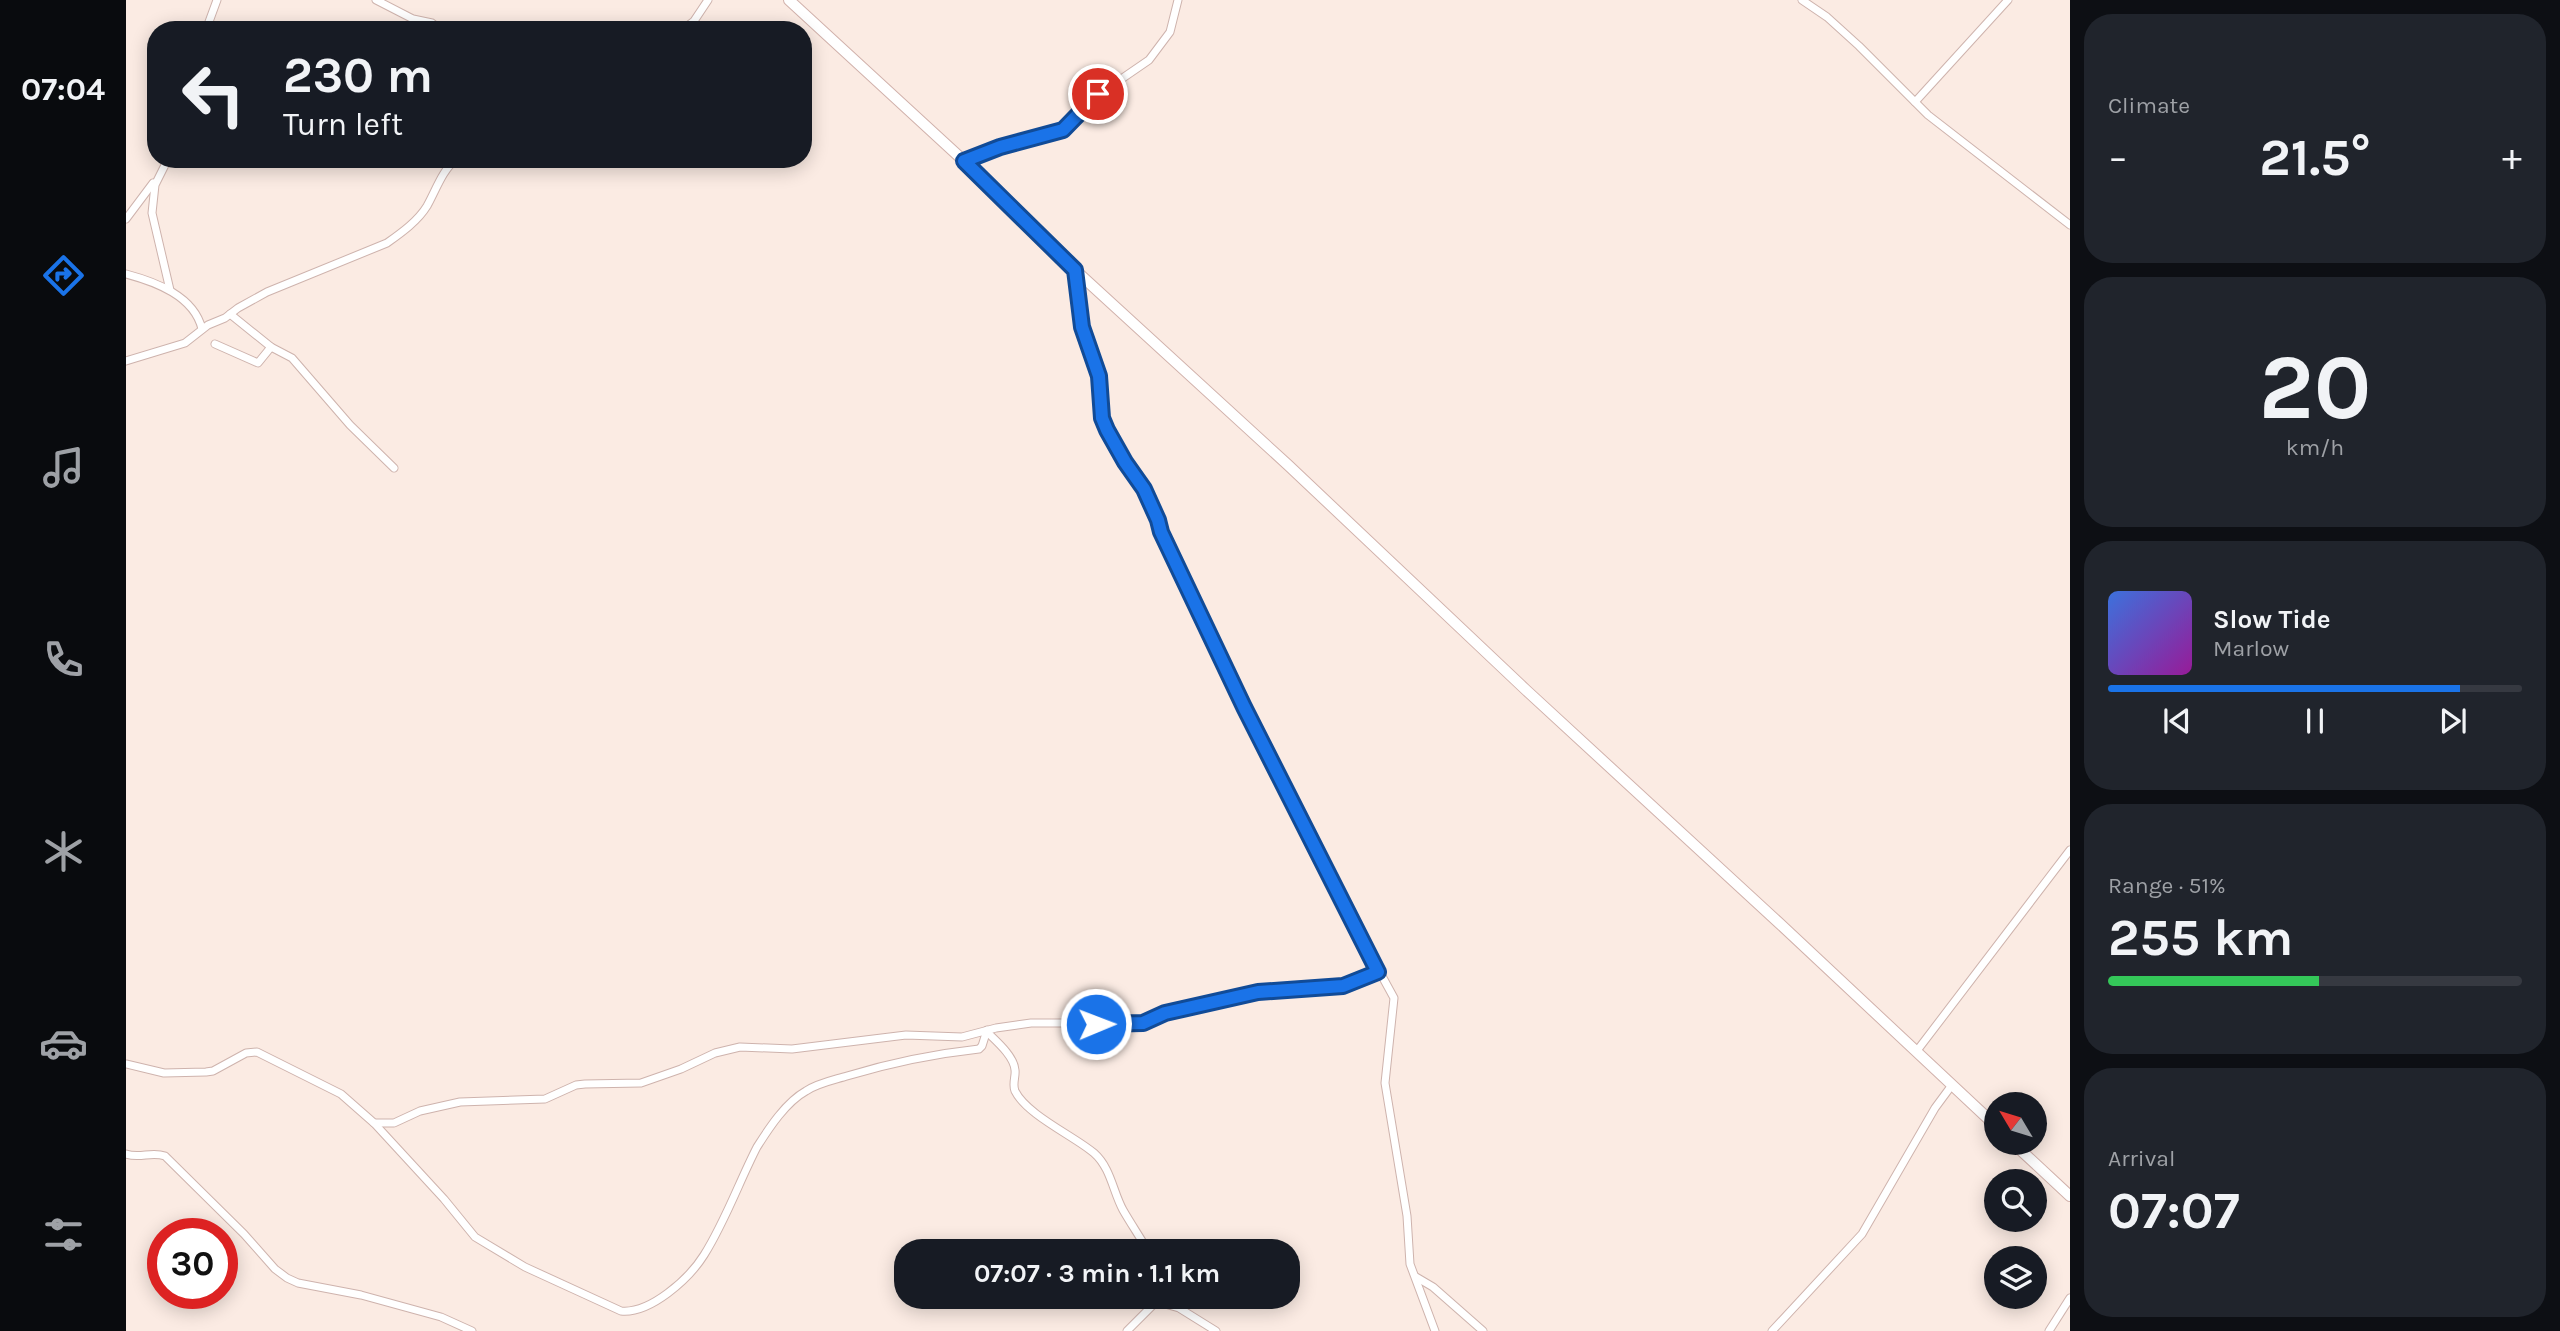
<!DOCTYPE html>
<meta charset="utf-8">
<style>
body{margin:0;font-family:Karla,sans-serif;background:#20242c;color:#f1f3f6;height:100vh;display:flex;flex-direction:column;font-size:26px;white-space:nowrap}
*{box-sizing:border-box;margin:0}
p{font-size:23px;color:#9ea1a6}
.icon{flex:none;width:38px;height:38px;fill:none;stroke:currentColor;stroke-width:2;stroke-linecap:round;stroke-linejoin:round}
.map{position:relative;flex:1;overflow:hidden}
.side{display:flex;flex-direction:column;gap:14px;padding:14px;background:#0d0f14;width:490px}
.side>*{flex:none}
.guide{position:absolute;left:21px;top:21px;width:665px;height:147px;border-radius:28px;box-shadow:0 4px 18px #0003;background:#171b24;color:#f1f3f6;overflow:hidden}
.needle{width:46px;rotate:308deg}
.buttons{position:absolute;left:1858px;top:1092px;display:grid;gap:14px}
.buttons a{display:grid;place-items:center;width:63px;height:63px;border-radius:50%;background:#171b24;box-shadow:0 4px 18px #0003;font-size:35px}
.speed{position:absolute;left:21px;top:1218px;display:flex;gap:14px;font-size:35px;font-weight:700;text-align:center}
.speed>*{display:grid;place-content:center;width:91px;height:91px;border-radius:50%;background:#171b24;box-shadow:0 4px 18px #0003;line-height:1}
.speed .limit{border:10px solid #d22;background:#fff;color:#111}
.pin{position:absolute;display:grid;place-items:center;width:60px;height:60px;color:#fff;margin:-30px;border:4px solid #fff;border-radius:50%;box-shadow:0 2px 7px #0007}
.me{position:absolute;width:77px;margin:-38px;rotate:89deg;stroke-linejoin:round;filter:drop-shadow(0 0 5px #0008)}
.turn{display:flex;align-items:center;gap:24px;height:147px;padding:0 21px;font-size:32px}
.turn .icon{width:91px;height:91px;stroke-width:2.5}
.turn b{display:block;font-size:49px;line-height:60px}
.big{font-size:52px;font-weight:700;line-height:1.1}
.side .card{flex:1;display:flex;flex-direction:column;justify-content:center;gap:10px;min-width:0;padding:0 24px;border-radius:28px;background:#20242c}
.side .dial{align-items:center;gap:0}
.dial b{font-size:91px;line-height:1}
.song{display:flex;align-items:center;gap:21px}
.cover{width:84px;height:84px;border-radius:10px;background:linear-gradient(135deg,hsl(220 70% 55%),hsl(300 70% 35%))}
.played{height:7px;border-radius:4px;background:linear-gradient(90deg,#1a73e8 85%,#363941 85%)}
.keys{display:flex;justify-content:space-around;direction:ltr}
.heat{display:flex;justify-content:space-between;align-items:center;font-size:38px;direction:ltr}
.charge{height:10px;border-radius:5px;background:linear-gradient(90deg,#34c759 51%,#363941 0)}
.trip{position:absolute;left:768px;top:1239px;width:406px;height:70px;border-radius:28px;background:#171b24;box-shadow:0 4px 18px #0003;font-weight:700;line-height:70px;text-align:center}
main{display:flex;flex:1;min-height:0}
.tabs{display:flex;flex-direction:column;width:126px;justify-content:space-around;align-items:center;background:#090b0e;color:#9ea1a6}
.tabs .icon{width:49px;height:49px}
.tabs .on{color:#1a73e8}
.tabs b{font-size:32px;color:#f1f3f6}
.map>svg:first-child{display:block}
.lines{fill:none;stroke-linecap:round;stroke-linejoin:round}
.minor-casing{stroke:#ceb3ad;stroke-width:9}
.secondary-casing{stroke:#d1b1ab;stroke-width:12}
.minor{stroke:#fff;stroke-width:7}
.secondary{stroke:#fff;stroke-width:10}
.route-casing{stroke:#114b97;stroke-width:18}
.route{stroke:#1a73e8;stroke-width:12}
</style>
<main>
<nav class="tabs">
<b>07:04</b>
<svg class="icon on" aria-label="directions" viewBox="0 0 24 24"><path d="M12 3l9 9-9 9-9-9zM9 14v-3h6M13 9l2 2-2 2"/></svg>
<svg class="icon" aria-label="music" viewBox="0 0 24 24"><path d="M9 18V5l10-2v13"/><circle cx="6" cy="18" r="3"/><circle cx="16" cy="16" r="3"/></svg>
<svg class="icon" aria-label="phone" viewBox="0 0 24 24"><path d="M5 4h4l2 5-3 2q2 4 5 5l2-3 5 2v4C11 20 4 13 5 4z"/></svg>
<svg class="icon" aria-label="climate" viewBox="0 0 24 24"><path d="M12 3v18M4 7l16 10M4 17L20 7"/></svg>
<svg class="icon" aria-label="car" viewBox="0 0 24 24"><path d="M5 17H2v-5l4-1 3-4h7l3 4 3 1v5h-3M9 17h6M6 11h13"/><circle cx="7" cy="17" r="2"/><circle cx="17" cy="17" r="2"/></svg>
<svg class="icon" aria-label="filters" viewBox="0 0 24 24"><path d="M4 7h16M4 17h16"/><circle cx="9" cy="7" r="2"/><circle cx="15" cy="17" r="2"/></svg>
</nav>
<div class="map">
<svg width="1944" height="1331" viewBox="0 0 1944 1331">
<rect width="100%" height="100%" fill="#fbebe3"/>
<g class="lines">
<g class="minor-casing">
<g id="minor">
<path d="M250,0L287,19L306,23L315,30"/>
<path d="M1676,0L1701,17L1733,46L1802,115L1944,225"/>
<path d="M80,30L91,0"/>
<path d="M556,30L568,21L582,0"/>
<path d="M1789,102L1882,0"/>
<path d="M42,159L29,185L26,213L44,290"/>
<path d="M838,161L874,147L937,130L972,95L1023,60L1044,32L1052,0"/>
<path d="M0,219L27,183"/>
<path d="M949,270C950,290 951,310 957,329C961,344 969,359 972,375C977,393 972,410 980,428C995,464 1027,492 1035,532L1210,892L1268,998L1259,1083L1281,1216L1284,1264L1309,1331"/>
<path d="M0,274C30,282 68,296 76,329"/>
<path d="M104,314L145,347L166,358L224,425L268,468"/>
<path d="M89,344L132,363L145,347"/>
<path d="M0,361L59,343L82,325L99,318L112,308L141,292L261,243C275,233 292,221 301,206C310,190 316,171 330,159"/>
<path d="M861,1032C870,1041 888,1056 889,1070C890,1076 886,1084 889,1091C901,1115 948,1136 968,1153C985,1168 987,1192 997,1210C1005,1224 1014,1237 1022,1251"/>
<path d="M1790,1052L1944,850"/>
<path d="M0,1064L38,1073L80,1072L87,1071L120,1053L131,1052L215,1094L248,1123H268L294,1111L334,1102L419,1099L450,1085L459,1084L515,1083L555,1069L589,1053L614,1047L666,1049L780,1035L836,1037L870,1028L905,1023H1013L1039,1013L1132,992L1217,986L1252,972"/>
<path d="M248,1123L318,1199L349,1237L399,1267L495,1311C524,1314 563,1279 578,1255C599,1222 613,1182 631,1147C643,1128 660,1102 680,1091C692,1083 708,1080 721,1076C764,1063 807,1054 853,1049L856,1046L861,1030"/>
<path d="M0,1154C14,1159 25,1151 39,1156L118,1234L149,1269L161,1278L172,1283L235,1295L315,1317L346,1331"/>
<path d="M1290,1277L1307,1287L1357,1331"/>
<path d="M1032,1302L1053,1308L1090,1331"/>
<path d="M1001,1331L1035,1297"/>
<path d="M1646,1331L1736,1234L1809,1108L1826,1085"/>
<path d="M1923,1331L1944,1298"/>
</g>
</g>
<g class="secondary-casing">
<g id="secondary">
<path d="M663,0L838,161L949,270L1162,465L1400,690L1652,922L1871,1127"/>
<path d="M1887,1143L1944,1196"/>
</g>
</g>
<use href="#minor" class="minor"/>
<use href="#secondary" class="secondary"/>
</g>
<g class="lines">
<g class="route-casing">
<path id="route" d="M970,1024L1017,1023L1039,1013L1132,992L1217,986L1252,972L1118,707L1035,532L1032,520L1018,489L999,462L981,430L976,418L973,376L956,327L949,270L838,161L874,147L937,130L972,94"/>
</g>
<use href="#route" class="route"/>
</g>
</svg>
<div class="buttons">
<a><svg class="needle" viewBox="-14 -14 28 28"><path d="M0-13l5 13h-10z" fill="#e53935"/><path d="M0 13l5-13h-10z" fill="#9ea1a6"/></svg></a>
<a><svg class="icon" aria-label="search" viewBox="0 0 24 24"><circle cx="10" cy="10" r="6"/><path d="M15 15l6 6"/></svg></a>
<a><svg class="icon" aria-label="layers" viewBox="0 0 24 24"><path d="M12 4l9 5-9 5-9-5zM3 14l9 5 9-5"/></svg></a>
</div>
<div class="speed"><div class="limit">30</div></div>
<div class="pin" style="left:972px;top:94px;background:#d93025"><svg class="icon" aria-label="arrive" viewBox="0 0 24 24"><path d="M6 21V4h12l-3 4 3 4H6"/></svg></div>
<svg class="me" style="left:970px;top:1024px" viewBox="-20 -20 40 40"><circle r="17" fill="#1a73e8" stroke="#fff" stroke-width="3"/><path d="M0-11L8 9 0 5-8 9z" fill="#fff"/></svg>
<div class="trip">07:07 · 3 min · 1.1 km</div>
<div class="guide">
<div class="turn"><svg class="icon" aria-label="left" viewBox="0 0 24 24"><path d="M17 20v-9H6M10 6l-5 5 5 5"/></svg><div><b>230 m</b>Turn left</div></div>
</div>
</div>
<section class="side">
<div class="card"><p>Climate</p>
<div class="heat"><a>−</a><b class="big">21.5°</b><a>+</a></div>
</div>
<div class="card dial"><b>20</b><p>km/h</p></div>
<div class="card">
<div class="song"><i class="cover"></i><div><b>Slow Tide</b><p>Marlow</p></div></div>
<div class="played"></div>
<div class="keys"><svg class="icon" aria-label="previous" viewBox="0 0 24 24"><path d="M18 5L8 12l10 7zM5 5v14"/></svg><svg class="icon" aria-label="pause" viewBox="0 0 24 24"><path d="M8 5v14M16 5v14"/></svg><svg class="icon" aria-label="next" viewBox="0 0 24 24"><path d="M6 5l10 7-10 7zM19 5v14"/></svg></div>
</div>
<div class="card"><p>Range · 51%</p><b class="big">255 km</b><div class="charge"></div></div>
<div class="card"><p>Arrival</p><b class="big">07:07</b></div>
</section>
</main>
